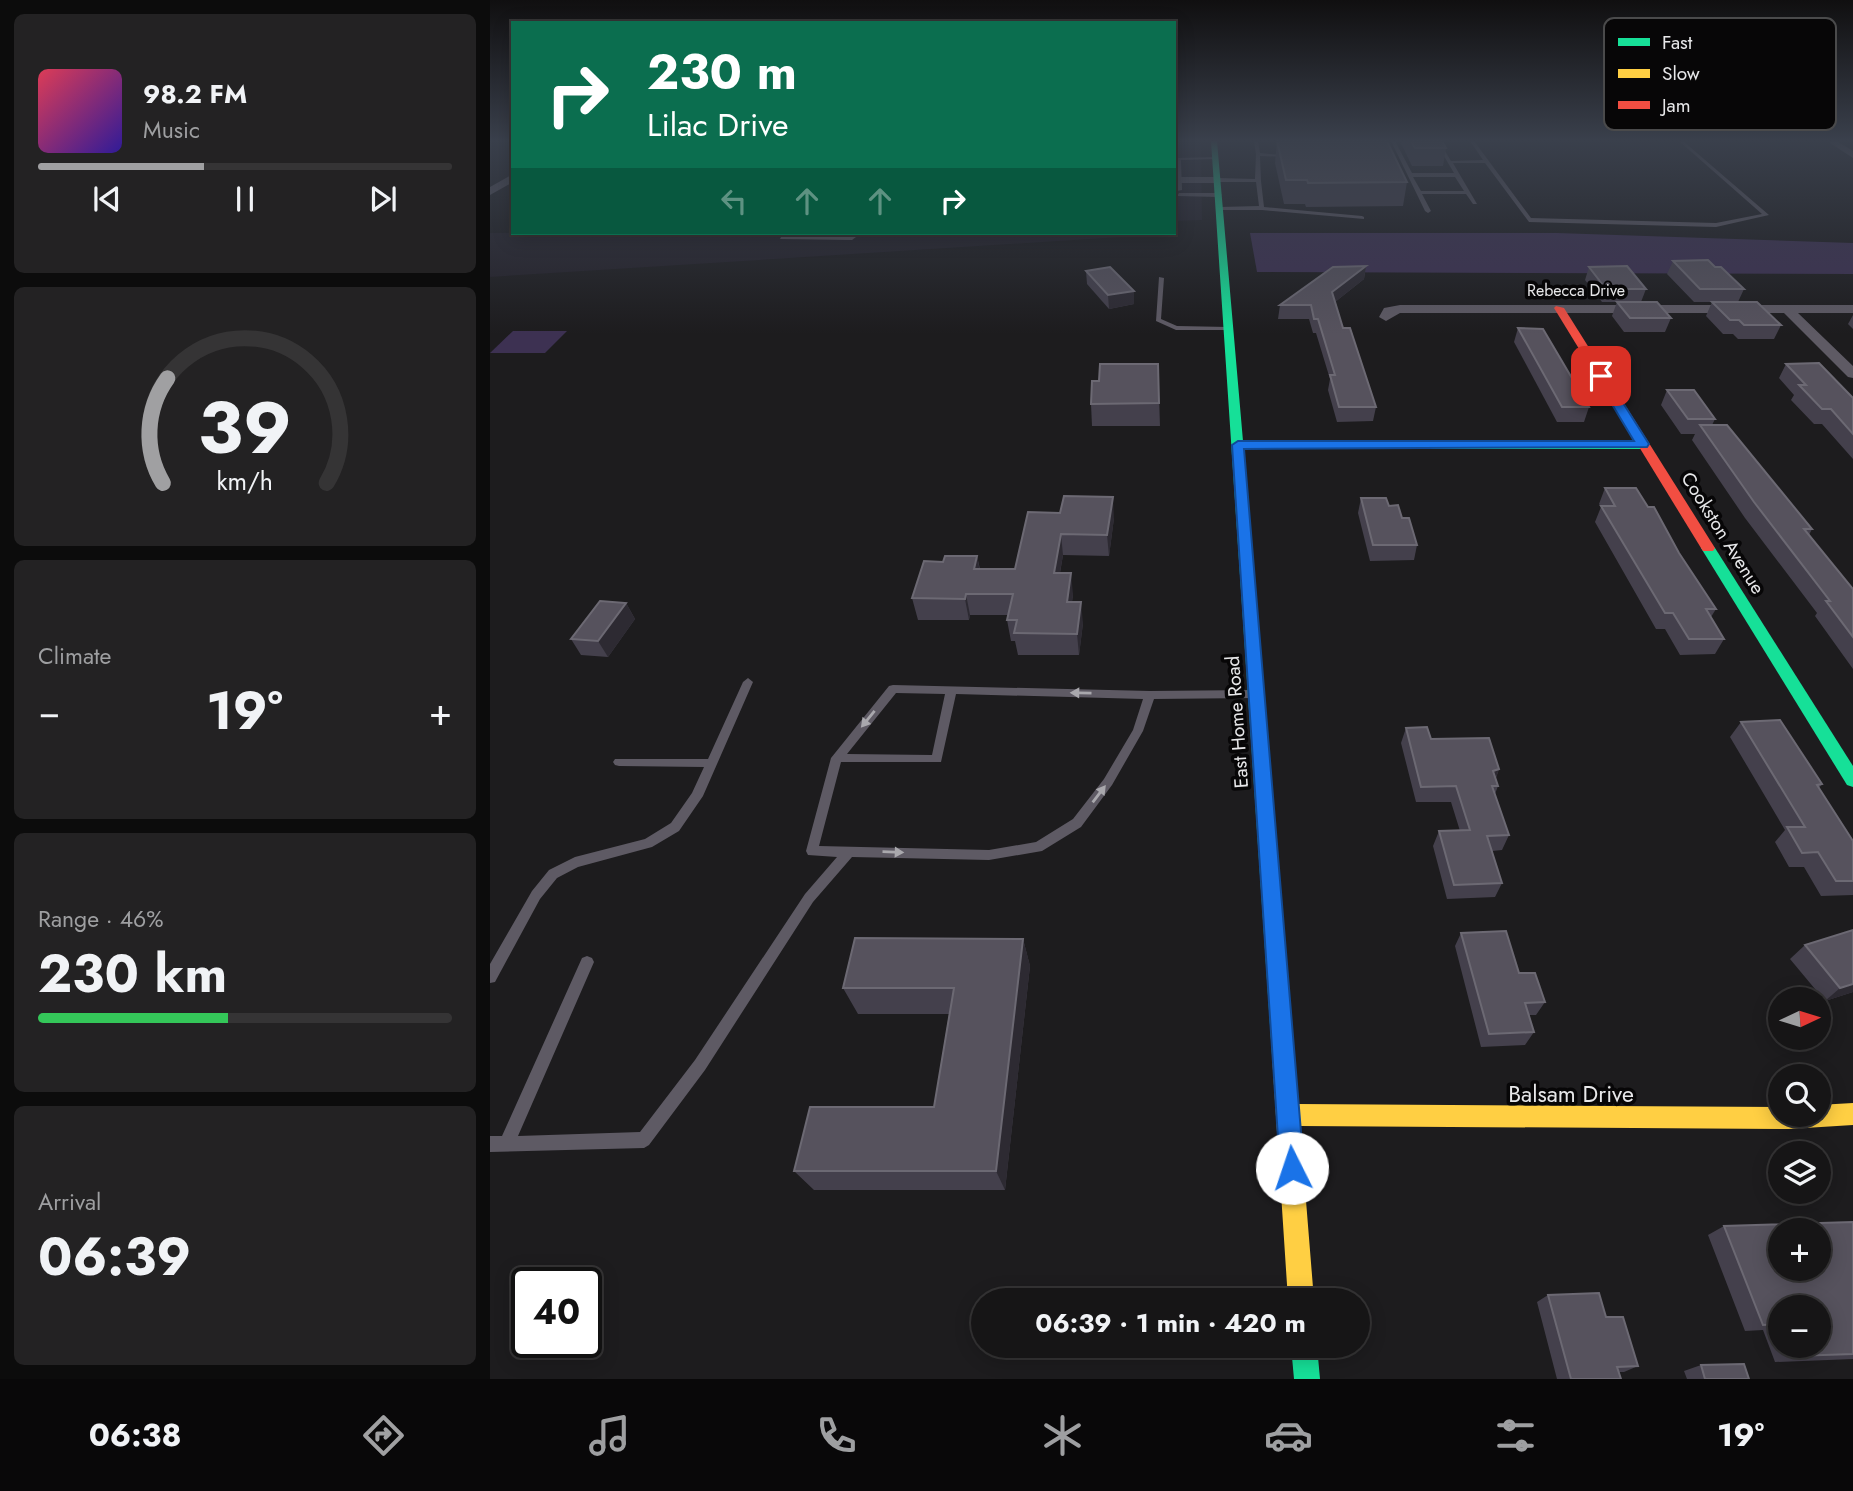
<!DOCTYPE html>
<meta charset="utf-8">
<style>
body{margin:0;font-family:Jost,sans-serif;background:#232223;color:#f1f3f6;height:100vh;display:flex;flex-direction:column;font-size:26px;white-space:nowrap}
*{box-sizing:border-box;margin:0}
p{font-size:23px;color:#9e9fa1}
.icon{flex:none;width:38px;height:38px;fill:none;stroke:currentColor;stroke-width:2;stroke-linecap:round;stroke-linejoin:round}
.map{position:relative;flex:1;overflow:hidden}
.details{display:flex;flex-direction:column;gap:14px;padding:14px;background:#0c0c0c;width:490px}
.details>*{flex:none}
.hud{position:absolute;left:21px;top:21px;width:665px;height:214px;border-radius:0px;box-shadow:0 4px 18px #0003,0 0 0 2px #353435;background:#0b6e4f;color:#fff;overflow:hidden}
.needle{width:46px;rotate:86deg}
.fabs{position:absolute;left:1278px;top:987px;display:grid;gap:14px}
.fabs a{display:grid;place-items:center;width:63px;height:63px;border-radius:50%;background:#161516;box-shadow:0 4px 18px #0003,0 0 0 2px #353435;font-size:35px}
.speed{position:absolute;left:21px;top:1267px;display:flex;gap:14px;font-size:35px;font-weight:700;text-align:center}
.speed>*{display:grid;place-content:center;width:91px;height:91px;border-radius:50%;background:#161516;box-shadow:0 4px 18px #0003,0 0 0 2px #353435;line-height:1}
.speed .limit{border:4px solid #111;border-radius:10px;background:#fff;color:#111}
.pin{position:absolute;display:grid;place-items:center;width:60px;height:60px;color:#fff;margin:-30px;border-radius:14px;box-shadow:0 4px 10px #0006}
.me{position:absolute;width:77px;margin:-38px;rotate:356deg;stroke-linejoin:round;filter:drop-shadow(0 0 5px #0008)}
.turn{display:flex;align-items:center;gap:24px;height:147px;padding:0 21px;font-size:32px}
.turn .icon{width:91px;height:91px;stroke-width:2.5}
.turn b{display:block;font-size:49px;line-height:60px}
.lanes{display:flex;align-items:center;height:66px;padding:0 21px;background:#0003;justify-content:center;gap:35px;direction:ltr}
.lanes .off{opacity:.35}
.big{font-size:52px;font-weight:700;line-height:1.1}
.details .tile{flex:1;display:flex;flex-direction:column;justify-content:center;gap:10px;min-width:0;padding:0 24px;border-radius:10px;background:#232223}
.details .dial{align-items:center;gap:0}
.dial svg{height:182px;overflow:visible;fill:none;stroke:#353435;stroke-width:7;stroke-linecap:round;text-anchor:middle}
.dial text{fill:#f1f3f6;stroke:none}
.song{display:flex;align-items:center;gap:21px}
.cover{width:84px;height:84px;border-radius:10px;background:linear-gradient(135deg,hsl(350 70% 55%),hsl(250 70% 35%))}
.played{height:7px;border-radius:4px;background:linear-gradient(90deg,#a0a0a2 40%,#353435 40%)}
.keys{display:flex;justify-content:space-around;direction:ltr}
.heat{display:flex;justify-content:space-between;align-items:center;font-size:38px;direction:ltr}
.charge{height:10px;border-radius:5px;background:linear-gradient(90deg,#34c759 46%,#353435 0)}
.trip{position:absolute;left:481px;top:1288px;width:399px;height:70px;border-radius:35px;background:#161516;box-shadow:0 4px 18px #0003,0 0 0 2px #353435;font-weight:700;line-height:70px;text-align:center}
.dock{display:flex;height:112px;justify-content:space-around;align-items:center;background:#090809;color:#9e9fa1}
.dock .icon{width:49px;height:49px}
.dock .on{color:#a0a0a2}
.dock b{font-size:32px;color:#f1f3f6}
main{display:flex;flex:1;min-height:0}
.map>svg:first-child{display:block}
.built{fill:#242129}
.green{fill:#3d3152}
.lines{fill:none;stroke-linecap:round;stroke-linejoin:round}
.lane{fill:#5e5a64;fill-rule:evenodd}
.street{fill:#5e5a64;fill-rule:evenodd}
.fast{fill:#16e098;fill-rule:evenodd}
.slow{fill:#ffcf43;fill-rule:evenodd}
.jam{fill:#f24e42;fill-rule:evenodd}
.wall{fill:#44404c;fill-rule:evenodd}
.shaded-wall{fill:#2d2a32}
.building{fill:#56525d;stroke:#6c6973;stroke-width:2;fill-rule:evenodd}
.oneway{fill:#a9a8ad}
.route{fill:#1a73e8;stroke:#114b97;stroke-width:2}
.labels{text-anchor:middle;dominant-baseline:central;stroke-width:7;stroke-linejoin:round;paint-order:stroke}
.far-street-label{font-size:16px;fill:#e7e7e9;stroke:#070607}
.street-label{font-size:19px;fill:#e7e7e9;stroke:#070607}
.near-street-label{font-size:23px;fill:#e7e7e9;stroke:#070607}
.key{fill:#070607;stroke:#4a4a4b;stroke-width:2}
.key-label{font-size:19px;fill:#e7e7e9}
</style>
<main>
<section class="details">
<div class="tile">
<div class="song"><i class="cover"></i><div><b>98.2 FM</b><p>Music</p></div></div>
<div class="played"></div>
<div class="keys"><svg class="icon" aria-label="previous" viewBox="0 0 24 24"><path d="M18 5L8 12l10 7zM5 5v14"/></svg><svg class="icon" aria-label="pause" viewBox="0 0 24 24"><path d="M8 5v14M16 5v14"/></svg><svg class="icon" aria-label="next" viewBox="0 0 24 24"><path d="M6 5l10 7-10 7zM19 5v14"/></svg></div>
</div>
<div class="tile dial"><svg viewBox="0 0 100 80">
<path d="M14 69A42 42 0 1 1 86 69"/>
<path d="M14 69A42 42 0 0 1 16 23" stroke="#a0a0a2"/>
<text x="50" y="56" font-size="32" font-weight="700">39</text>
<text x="50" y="72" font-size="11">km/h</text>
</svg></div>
<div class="tile"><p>Climate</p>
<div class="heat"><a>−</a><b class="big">19°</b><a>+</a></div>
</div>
<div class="tile"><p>Range · 46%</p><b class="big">230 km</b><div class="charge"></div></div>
<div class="tile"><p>Arrival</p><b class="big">06:39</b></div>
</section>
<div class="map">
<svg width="1363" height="1379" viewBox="0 0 1363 1379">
<rect width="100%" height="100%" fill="#1d1c1e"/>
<g class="built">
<path d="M684,141H711L712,220L684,221Z"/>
<path d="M0,233H666L663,235L0,277Z"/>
</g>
<g class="green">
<path d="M760,233H1067L1363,243V274L767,272Z"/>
<path d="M23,331H77L55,353H0Z"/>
</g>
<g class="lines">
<g class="lane">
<path d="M764,141H768L770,153L802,156L800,157L770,156L771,181L774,207L872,216L874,217V219L772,210H728L730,207L769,206L766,182H727L724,180L727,178L765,179L766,154Z"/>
<path d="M901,141H905L922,173H964L945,141H949L961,161L993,160L980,141H984L1041,218L1226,223L1272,214L1189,141H1193L1279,215L1226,227L1039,222L995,163H963L987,204H983L976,194H932L941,211L938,213L935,211ZM923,177H965L974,191H931Z"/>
<path d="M728,157L726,159L691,160L692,190L687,191V158Z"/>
<path d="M689,193H729L732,195L729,197L687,196Z"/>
<path d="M293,233H299L296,236H360L362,233H414L417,235L414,237H366L362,240L290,239Z"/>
<path d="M669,277L674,278L671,319L687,326L739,327L742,329L741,330H686L666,321Z"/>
<path d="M258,678L263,682L213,796L189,831L162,847L88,867L67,878L50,899L5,982L0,983V964L42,891L59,870L85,857L155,839L181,823L202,793L214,767L129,766L125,765L123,762L125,759H218L253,682Z"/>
<path d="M403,685L660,691L763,690L768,694L763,698L664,699L653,731L622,785L591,827L552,851L499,860L362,857L323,902L215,1070L159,1145L154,1148L0,1152V1136H12L92,958L97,956L102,958L104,962L28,1136L150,1132L205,1060L315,894L347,857L318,855L316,851L341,758L399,686ZM406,693L455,694L442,755L357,754ZM466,694L653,699L643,730L614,779L583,819L546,842L499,850L329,846L351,762H451Z"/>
</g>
<g class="street">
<path d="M1337,141H1347L1363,151V158Z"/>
<path d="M23,174V182L0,195V187Z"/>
<path d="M684,177H727L732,180L727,183H684Z"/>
<path d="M910,305H1363V313H1308L1363,366V378L1358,377L1294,313H910L896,321L889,317L894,308Z"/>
</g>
<g class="fast">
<path d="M721,141H727L753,441H1153L1159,445L1153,449H753L804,1055L801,1063L793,1066L785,1063L782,1055Z"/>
<path d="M1218,544L1225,548L1363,766V787L1357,785L1211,548Z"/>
<path d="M801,1346H827L830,1379H804Z"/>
</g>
<path class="slow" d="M793,1044L801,1047L804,1055L808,1104L1290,1107V1115H1328V1105L1363,1103V1125L1299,1129L810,1126L824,1300H798L782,1055L785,1047Z"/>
<path class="jam" d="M1066,306L1074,308L1225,548L1223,551H1213L1211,548L1064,308Z"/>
</g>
<g class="wall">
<path d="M787,141L917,182L913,206L816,207L815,204H794L785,163Z"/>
<path d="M910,141H952L956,148L953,166H922Z"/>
<path d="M1183,261L1225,267L1254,289L1248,302L1291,325L1284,339H1248L1243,334H1233L1216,316L1222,302H1204L1177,274Z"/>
<path d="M876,266L874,279L845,302L853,328L886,407L883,421L847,422L838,390L840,379L826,333H823L819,319H788L790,305Z"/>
<path d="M1099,267L1156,289L1151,302L1181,318L1175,332H1134L1122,316L1127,302H1112L1095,280Z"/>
<path d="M596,271L644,291V304L619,309L597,284Z"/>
<path d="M1363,315V329L1358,324Z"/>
<path d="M1028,328L1099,407L1094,422H1067L1024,342Z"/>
<path d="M668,364L670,426H602L601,404Z"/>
<path d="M1296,364L1363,398V459L1332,424H1324L1301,400L1304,395L1289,378Z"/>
<path d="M1177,390L1225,419L1222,425L1322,529L1319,535L1363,589V669L1325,616L1327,613L1255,518L1202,440L1205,434H1191L1171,405Z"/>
<path d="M1115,488L1158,507L1189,553L1226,609L1221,617L1234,639L1225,654L1190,655L1175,629H1166L1105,522L1111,507L1109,504Z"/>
<path d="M871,498L899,506L912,518L927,545L924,560L880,561L868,513Z"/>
<path d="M570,513L624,518L619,556L573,555L570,573L583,594L582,602L593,623L589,655H528L525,641H521L517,620L518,615H480L479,620H428L422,598L453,562L487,556L490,569H525Z"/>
<path d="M136,603L145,619L118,657L91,655L81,639Z"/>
<path d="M1251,722L1332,784L1329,788L1363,841V895L1331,896L1314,867H1299L1285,842L1295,830L1240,737Z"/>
<path d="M916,728L1009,769L1006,778L1008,786L1005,794L1019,835L1012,850L1002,851L1012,883L1005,897L957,899L943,846L949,831H970L961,802H926L911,743Z"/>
<path d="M971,933L1029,973L1055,1002L1046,1015H1039L1044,1032L1035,1045L991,1047L965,946Z"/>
<path d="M533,939L540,966L515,1190H324L304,1171L444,1107L459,1014H368L353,988Z"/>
<path d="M1315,945L1363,992L1335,1001L1300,959Z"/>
<path d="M1363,1222V1359L1285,1362L1273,1330L1255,1331L1218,1235L1234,1226ZM1290,1307L1328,1346H1290Z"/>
<path d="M1058,1295L1116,1317L1148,1366L1134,1372H1129L1131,1379H1067L1047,1302Z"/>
<path d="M1211,1365L1259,1379H1197L1194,1371Z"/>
</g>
<g class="shaded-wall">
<path d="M876,266L874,279L840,306L842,292Z"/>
<path d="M644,291V304L619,309L618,295Z"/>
<path d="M623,497L624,518L619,556L617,535Z"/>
<path d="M571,534L573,555L566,594L564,573Z"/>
<path d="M487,556L491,577L484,569Z"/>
<path d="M581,573L583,594L579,623L577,602Z"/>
<path d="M476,594L480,615L479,620L475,599Z"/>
<path d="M591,602L593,623L589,655L587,634Z"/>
<path d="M136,603L145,619L118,657L108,641Z"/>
<path d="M1009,769L1003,785V771Z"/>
<path d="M533,939L540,966L515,1190L506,1171Z"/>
<path d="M1363,984V992L1335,1001L1350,988Z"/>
</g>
<g class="building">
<path d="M787,141H897L917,182L818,183L817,180H796Z"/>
<path d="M921,141H952L956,148H925Z"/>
<path d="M1218,260L1225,267H1231L1254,289H1210L1183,261Z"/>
<path d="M876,266L842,292L853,328H860L886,407H849L840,375H845L828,319H824L821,305H790L843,267Z"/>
<path d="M1137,266L1156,289H1116L1099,267Z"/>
<path d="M620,267L644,291L618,295L596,271Z"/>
<path d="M1127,302H1167L1181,318H1140Z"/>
<path d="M1222,302H1267L1291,325H1254L1249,320H1240Z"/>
<path d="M1028,328L1053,329L1099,407H1072Z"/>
<path d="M1329,363L1363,398V434L1341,409H1332L1309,385H1316L1296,364Z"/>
<path d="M610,364H668L669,403L601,404L602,381H609Z"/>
<path d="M1177,390H1204L1225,419H1198Z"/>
<path d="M1210,425H1237L1322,529H1314L1363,589V637L1336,601H1340L1264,502Z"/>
<path d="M1115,488H1146L1158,507H1164L1189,553L1226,609H1216L1234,639H1199L1183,613H1175L1111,506H1125Z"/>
<path d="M574,496L623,497L617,535L571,534L564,573H581L577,602H591L587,634L524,633L527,620H517L523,594H476L475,599L422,598L434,561L453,562L455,556H487L484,569H525L538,512L570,513Z"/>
<path d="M871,498H896L899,506L908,505L912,518H919L927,545H883Z"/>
<path d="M110,601L136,603L108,641L81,639Z"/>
<path d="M1290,720L1332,784L1327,785L1363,841V881H1346L1328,852L1312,853L1297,827H1315L1251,722Z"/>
<path d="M937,727L941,739L999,738L1009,769L1003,771L1008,786H1002L1019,835L997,836L1012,883L964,885L949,831L980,830L966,786L931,787L916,728Z"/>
<path d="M1363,930V984L1350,988L1315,945Z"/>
<path d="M1016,931L1029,973H1045L1055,1002L1035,1003L1044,1032L999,1034L971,933Z"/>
<path d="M365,938L533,939L506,1171H304L320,1107H444L464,988H353Z"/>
<path d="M1363,1222V1354L1304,1356L1300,1346H1328V1307H1290V1324L1273,1325L1234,1226ZM1290,1230H1328V1269H1290Z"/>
<path d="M1109,1293L1116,1317H1133L1148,1366L1127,1367L1131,1379H1081L1058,1295Z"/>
<path d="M1254,1364L1259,1379H1215L1211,1365Z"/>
</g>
<defs><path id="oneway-solid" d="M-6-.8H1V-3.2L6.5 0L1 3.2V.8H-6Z" transform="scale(1.75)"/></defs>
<g class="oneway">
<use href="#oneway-solid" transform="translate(591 693) rotate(-179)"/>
<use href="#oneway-solid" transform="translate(378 719) rotate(129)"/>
<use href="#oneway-solid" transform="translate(609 794) rotate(-53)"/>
<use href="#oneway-solid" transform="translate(403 852) rotate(2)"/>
</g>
<linearGradient id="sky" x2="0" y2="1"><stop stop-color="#100f10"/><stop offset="0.42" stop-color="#3a404c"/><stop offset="1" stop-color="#3a404c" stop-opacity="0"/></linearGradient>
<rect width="1363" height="334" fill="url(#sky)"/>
<path class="route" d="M1111,373L1116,376L1159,444L1157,447L754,449L814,1168L810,1176L802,1180L793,1176L790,1168L742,445L748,441H1144L1105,376Z"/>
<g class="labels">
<g class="far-street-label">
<text x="1086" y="290">Rebecca Drive</text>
</g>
<g class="street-label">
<text transform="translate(1233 533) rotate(58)">Cookston Avenue</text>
<text transform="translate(747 722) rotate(-94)">East Home Road</text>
</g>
<g class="near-street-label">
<text x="1081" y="1094">Balsam Drive</text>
</g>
</g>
<rect x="1114" y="18" width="232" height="112" rx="10" class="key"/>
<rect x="1128" y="38" width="32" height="8" fill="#16e098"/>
<rect x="1128" y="69" width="32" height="9" fill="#ffcf43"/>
<rect x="1128" y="101" width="32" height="8" fill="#f24e42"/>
<g class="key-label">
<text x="1172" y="49">Fast</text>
<text x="1172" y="80">Slow</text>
<text x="1172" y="112">Jam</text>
</g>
</svg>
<div class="fabs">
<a><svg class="needle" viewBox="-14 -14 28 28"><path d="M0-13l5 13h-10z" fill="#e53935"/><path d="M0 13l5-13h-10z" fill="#9e9fa1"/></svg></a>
<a><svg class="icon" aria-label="search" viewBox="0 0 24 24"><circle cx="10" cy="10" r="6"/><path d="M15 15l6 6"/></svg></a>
<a><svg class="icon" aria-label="layers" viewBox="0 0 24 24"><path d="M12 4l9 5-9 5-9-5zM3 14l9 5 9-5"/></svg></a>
<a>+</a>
<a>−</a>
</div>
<div class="speed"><div class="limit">40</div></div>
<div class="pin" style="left:1111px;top:376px;background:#d93025"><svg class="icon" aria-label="arrive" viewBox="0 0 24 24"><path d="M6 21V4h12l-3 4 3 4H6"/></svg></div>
<svg class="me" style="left:802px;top:1168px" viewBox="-20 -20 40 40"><circle r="19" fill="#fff"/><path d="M0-13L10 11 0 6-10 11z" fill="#1a73e8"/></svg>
<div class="trip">06:39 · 1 min · 420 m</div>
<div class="hud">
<div class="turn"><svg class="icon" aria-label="right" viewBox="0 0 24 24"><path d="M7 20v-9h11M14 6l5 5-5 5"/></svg><div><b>230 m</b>Lilac Drive</div></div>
<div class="lanes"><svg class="icon off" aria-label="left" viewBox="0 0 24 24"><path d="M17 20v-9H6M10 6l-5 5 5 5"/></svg><svg class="icon off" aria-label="ahead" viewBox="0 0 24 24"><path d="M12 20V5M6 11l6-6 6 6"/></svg><svg class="icon off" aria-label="ahead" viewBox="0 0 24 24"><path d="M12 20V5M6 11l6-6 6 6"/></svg><svg class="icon" aria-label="right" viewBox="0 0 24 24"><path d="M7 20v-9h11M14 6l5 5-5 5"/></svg></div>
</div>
</div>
</main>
<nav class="dock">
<b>06:38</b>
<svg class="icon on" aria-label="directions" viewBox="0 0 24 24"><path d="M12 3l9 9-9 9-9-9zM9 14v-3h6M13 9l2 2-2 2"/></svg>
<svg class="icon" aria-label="music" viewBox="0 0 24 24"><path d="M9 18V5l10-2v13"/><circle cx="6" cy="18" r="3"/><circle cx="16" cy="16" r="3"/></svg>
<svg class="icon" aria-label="phone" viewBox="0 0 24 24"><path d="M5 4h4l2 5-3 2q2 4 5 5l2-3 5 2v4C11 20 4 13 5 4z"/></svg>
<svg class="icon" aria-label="climate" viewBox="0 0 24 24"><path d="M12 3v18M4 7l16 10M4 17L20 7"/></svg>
<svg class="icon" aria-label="car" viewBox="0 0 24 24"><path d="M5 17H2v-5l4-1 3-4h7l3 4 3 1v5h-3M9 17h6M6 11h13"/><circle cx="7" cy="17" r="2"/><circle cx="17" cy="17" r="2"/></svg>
<svg class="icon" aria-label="filters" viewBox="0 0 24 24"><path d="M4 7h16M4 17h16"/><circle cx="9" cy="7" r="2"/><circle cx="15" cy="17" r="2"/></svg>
<b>19°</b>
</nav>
